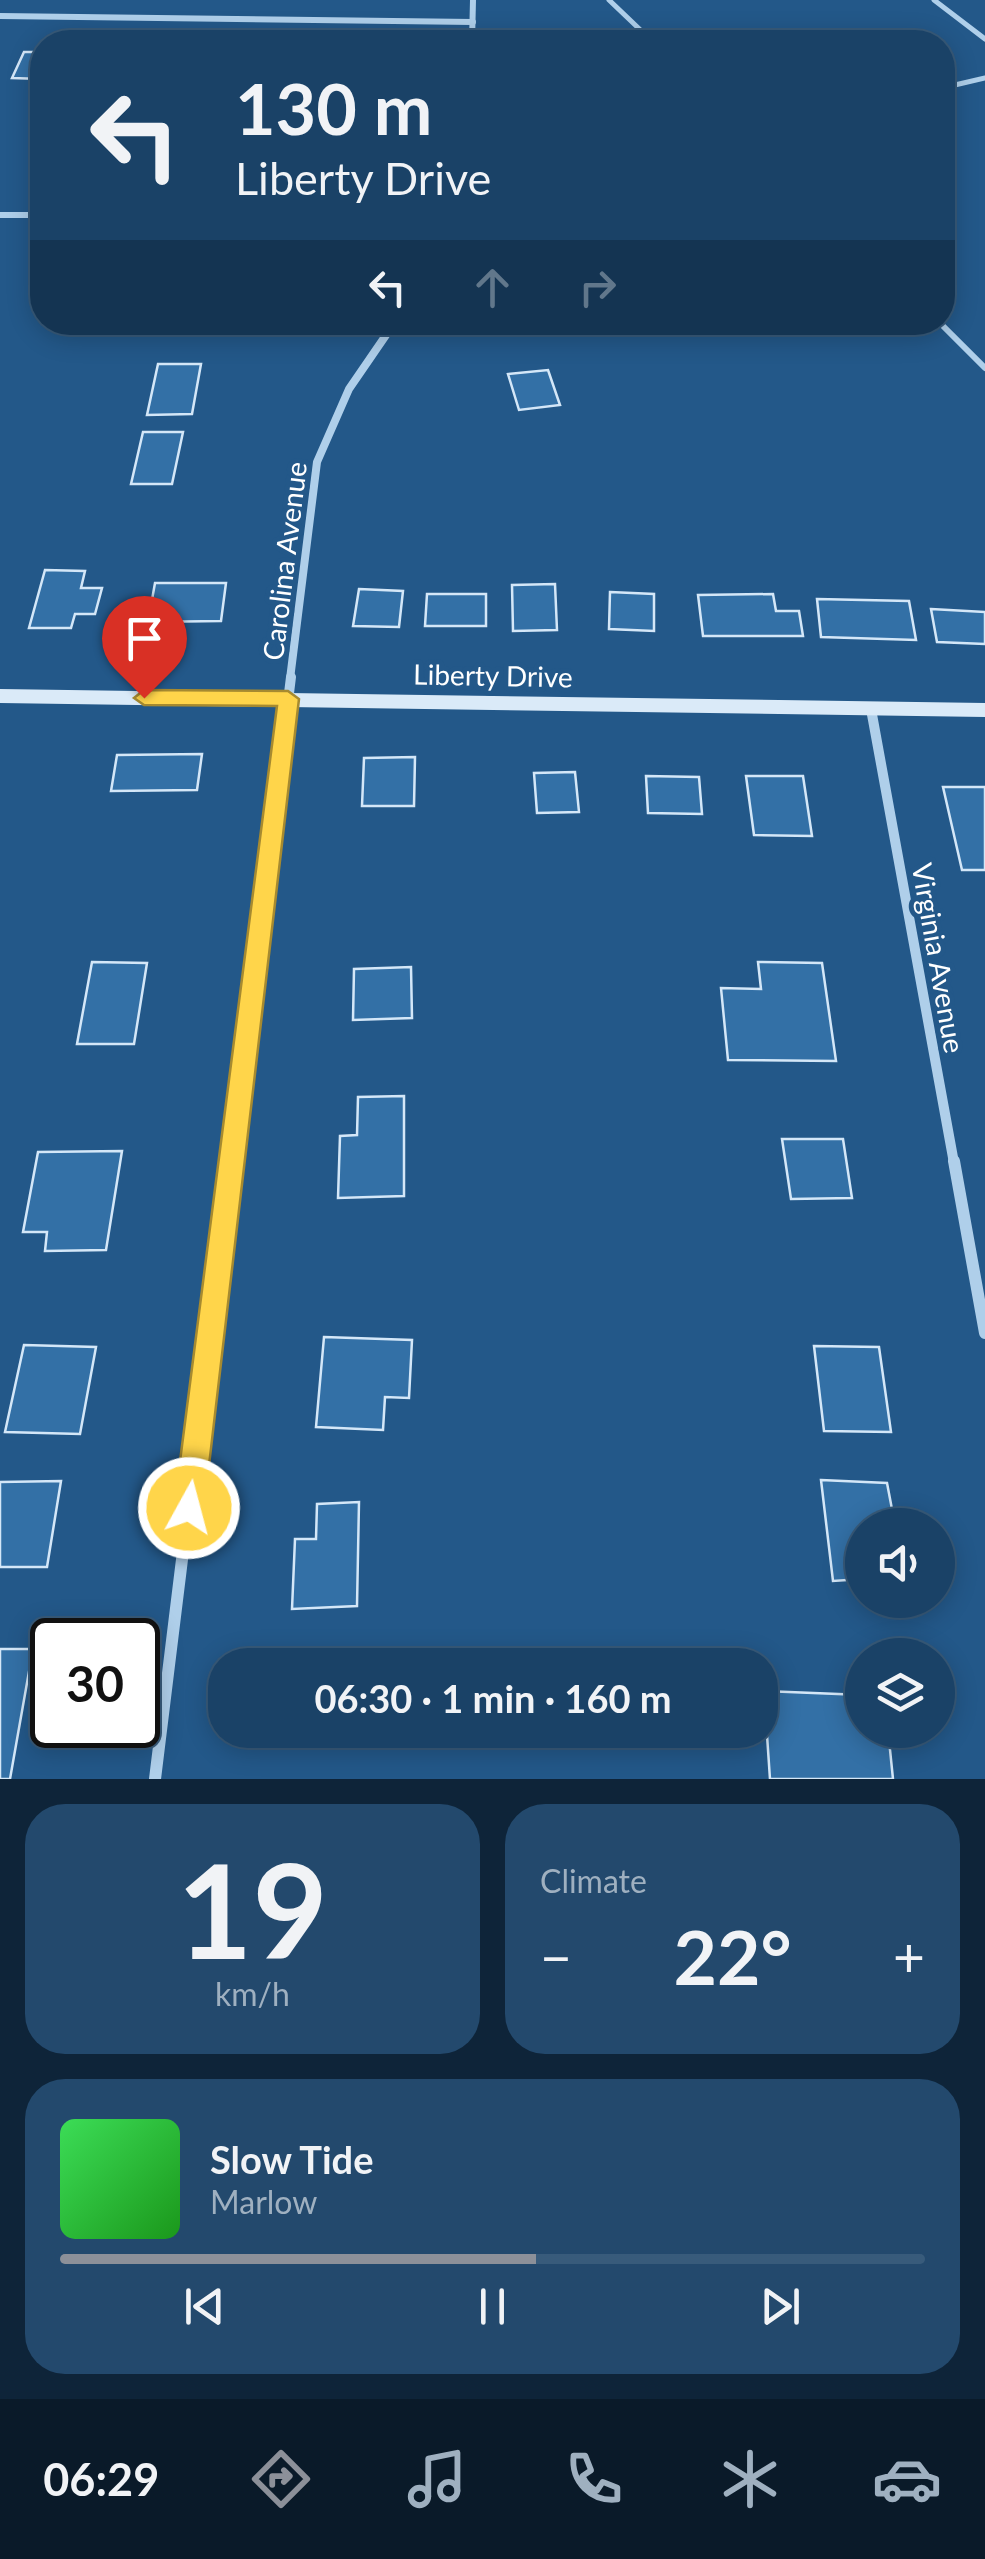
<!DOCTYPE html>
<meta charset="utf-8">
<style>
body{margin:0;font-family:Lato,sans-serif;background:#23496d;color:#f1f3f6;height:100vh;display:flex;flex-direction:column;font-size:38px;white-space:nowrap}
*{box-sizing:border-box;margin:0}
p{font-size:32px;color:#9fb0c0}
.icon{flex:none;width:55px;height:55px;fill:none;stroke:currentColor;stroke-width:2;stroke-linecap:round;stroke-linejoin:round}
.map{position:relative;height:1779px;overflow:hidden}
.panel{display:flex;flex-direction:column;gap:25px;padding:25px;background:#0e2439;flex:1}
.panel>*{flex:none}
.banner{position:absolute;left:30px;top:30px;width:925px;height:305px;border-radius:40px;box-shadow:0 5px 25px #0003,0 0 0 2px #385b7b;background:#1a4267;color:#f1f3f6;overflow:hidden}
.buttons{position:absolute;left:845px;top:1508px;display:grid;gap:20px}
.buttons a{display:grid;place-items:center;width:110px;height:110px;border-radius:50%;background:#1a4267;box-shadow:0 5px 25px #0003,0 0 0 2px #385b7b;font-size:50px}
.speed{position:absolute;left:30px;top:1618px;display:flex;gap:20px;font-size:50px;font-weight:700;text-align:center}
.speed>*{display:grid;place-content:center;width:130px;height:130px;border-radius:50%;background:#1a4267;box-shadow:0 5px 25px #0003,0 0 0 2px #385b7b;line-height:1}
.speed .limit{border:5px solid #111;border-radius:15px;background:#fff;color:#111}
.pin{position:absolute;display:grid;place-items:center;width:85px;height:85px;color:#fff;margin:-102px -42px;border-radius:50% 50% 50% 0;rotate:-45deg;box-shadow:0 0 10px #0007}
.pin .icon{rotate:45deg}
.me{position:absolute;width:110px;margin:-55px;rotate:7deg;stroke-linejoin:round;filter:drop-shadow(0 0 8px #0008)}
.turn{display:flex;align-items:center;gap:35px;height:210px;padding:0 40px;font-size:45px}
.turn .icon{width:130px;height:130px;stroke-width:2.5}
.turn b{display:block;font-size:70px;line-height:85px}
.lanes{display:flex;align-items:center;height:95px;padding:0 40px;background:#0003;justify-content:center;gap:50px;direction:ltr}
.lanes .off{opacity:.35}
.big{font-size:75px;font-weight:700;line-height:1.1}
.panel .card{flex:1;display:flex;flex-direction:column;justify-content:center;gap:15px;min-width:0;padding:0 35px;border-radius:40px;background:#23496d}
.panel .dial{align-items:center;gap:0}
.dial b{font-size:130px;line-height:1}
.song{display:flex;align-items:center;gap:30px}
.cover{width:120px;height:120px;border-radius:15px;background:linear-gradient(135deg,hsl(130 70% 55%),hsl(120 70% 35%))}
.played{height:10px;border-radius:5px;background:linear-gradient(90deg,#8c9099 55%,#385b7b 55%)}
.keys{display:flex;justify-content:space-around;direction:ltr}
.heat{display:flex;justify-content:space-between;align-items:center;font-size:55px;direction:ltr}
.panel .tiles{flex:1;display:grid;gap:25px;grid-template-columns:1fr 1fr}
.card:last-child{grid-column:span 2}
.trip{position:absolute;left:208px;top:1648px;width:570px;height:100px;border-radius:40px;background:#1a4267;box-shadow:0 5px 25px #0003,0 0 0 2px #385b7b;font-weight:700;line-height:100px;text-align:center}
.dock{display:flex;height:160px;justify-content:space-around;align-items:center;background:#0a1a29;color:#9fb0c0}
.dock .icon{width:70px;height:70px}
.dock .active{color:#8c9099}
.dock b{font-size:45px;color:#f1f3f6}
.map>svg:first-child{display:block}
.building{fill:#3370a6;stroke:#d4e7f8;stroke-width:2.5}
.lines{fill:none;stroke-linecap:round;stroke-linejoin:round}
.lane-far1{stroke:#afcfea;stroke-width:5}
.lane{stroke:#afcfea;stroke-width:6}
.street-far3{stroke:#afcfea;stroke-width:6}
.street-far2{stroke:#afcfea;stroke-width:8}
.street-far1{stroke:#afcfea;stroke-width:10}
.street{stroke:#afcfea;stroke-width:12}
.secondary{fill:#daeaf8;fill-rule:evenodd}
.route{fill:#ffd54a;stroke:#a68a30;stroke-width:2.5}
.labels{text-anchor:middle;dominant-baseline:central;stroke-width:10;stroke-linejoin:round;paint-order:stroke}
.street-label{font-size:28px;fill:#fff;stroke:#235889}
</style>
<div class="map">
<svg width="985" height="1779" viewBox="0 0 985 1779">
<rect width="100%" height="100%" fill="#235889"/>
<g class="building">
<path d="M24,52H42V79L12,78Z"/>
<path d="M158,364H201L192,414L147,415Z"/>
<path d="M548,370L560,405L519,410L508,374Z"/>
<path d="M143,432H183L172,484H131Z"/>
<path d="M45,570L85,571L81,588H102L95,614H75L71,628H29Z"/>
<path d="M155,583H226L221,621L148,622Z"/>
<path d="M555,584L557,630L513,631L512,585Z"/>
<path d="M359,589L403,591L399,627L353,626Z"/>
<path d="M610,592L654,594V631L609,629Z"/>
<path d="M427,594H486V626H425Z"/>
<path d="M773,594L776,611H799L803,636H703L698,595Z"/>
<path d="M817,599L909,601L916,640L821,637Z"/>
<path d="M931,609L985,612V644L937,642Z"/>
<path d="M202,754L197,790L111,791L117,755Z"/>
<path d="M415,757L414,806H362L364,758Z"/>
<path d="M575,772L579,812L537,813L534,773Z"/>
<path d="M646,776L699,777L702,814L648,813Z"/>
<path d="M746,776H803L812,836L754,835Z"/>
<path d="M943,787H985V870H962Z"/>
<path d="M92,962L147,963L134,1044H77Z"/>
<path d="M758,962L822,963L836,1061L728,1060L721,988L761,989Z"/>
<path d="M411,967L412,1018L353,1020L354,969Z"/>
<path d="M404,1096V1196L338,1198L340,1136L357,1135L358,1097Z"/>
<path d="M782,1139H843L852,1198L791,1199Z"/>
<path d="M122,1151L106,1250L45,1251L47,1232H23L38,1152Z"/>
<path d="M324,1337L412,1340L409,1398L385,1397L383,1430L316,1427Z"/>
<path d="M24,1345L96,1347L80,1434L5,1432Z"/>
<path d="M814,1346L879,1347L891,1432L824,1431Z"/>
<path d="M821,1480L887,1483L895,1525H862V1579L833,1581Z"/>
<path d="M61,1481L47,1567H0V1482Z"/>
<path d="M359,1502L357,1606L292,1609L295,1539H316L317,1504Z"/>
<path d="M0,1649H33L10,1779H0Z"/>
<path d="M764,1691L862,1695V1730H888L893,1779H770Z"/>
</g>
<g class="lines">
<g class="lane-far1">
<path d="M609,0L653,42"/>
<path d="M934,0L985,39"/>
<path d="M942,88L985,78"/>
</g>
<path class="lane" d="M939,322L985,368"/>
<g class="street-far3">
<path d="M0,16L473,22"/>
<path d="M472,42L473,0"/>
<path d="M0,215H42"/>
</g>
<path class="street-far2" d="M290,679L317,462L349,389L395,322"/>
<g class="street-far1">
<path d="M871,709L954,1163"/>
<path d="M231,1163L291,677"/>
</g>
<g class="street">
<path d="M954,1161L985,1333"/>
<path d="M155,1779L231,1161"/>
</g>
<path class="secondary" d="M0,689L985,703V717L0,703Z"/>
</g>
<path class="route" d="M144,690L288,691L299,699L204,1508L199,1518L189,1522L178,1518L174,1508L277,706L144,705L134,698Z"/>
<g class="labels">
<g class="street-label">
<text transform="translate(284 561) rotate(-83)">Carolina Avenue</text>
<text transform="translate(493 675) rotate(1)">Liberty Drive</text>
<text transform="translate(939 958) rotate(80)">Virginia Avenue</text>
</g>
</g>
</svg>
<div class="buttons">
<a><svg class="icon" aria-label="sound" viewBox="0 0 24 24"><path d="M4 9h4l5-4v14l-5-4H4zM17 9q2 3 0 6"/></svg></a>
<a><svg class="icon" aria-label="layers" viewBox="0 0 24 24"><path d="M12 4l9 5-9 5-9-5zM3 14l9 5 9-5"/></svg></a>
</div>
<div class="speed"><div class="limit">30</div></div>
<div class="pin" style="left:144px;top:698px;background:#d93025"><svg class="icon" aria-label="arrive" viewBox="0 0 24 24"><path d="M6 21V4h12l-3 4 3 4H6"/></svg></div>
<svg class="me" style="left:189px;top:1508px" viewBox="-20 -20 40 40"><circle r="17" fill="#ffd54a" stroke="#fff" stroke-width="3"/><path d="M0-11L8 9 0 5-8 9z" fill="#fff"/></svg>
<div class="trip">06:30 · 1 min · 160 m</div>
<div class="banner">
<div class="turn"><svg class="icon" aria-label="left" viewBox="0 0 24 24"><path d="M17 20v-9H6M10 6l-5 5 5 5"/></svg><div><b>130 m</b>Liberty Drive</div></div>
<div class="lanes"><svg class="icon" aria-label="left" viewBox="0 0 24 24"><path d="M17 20v-9H6M10 6l-5 5 5 5"/></svg><svg class="icon off" aria-label="ahead" viewBox="0 0 24 24"><path d="M12 20V5M6 11l6-6 6 6"/></svg><svg class="icon off" aria-label="right" viewBox="0 0 24 24"><path d="M7 20v-9h11M14 6l5 5-5 5"/></svg></div>
</div>
</div>
<section class="panel">
<div class="tiles">
<div class="card dial"><b>19</b><p>km/h</p></div>
<div class="card"><p>Climate</p>
<div class="heat"><a>−</a><b class="big">22°</b><a>+</a></div>
</div>
<div class="card">
<div class="song"><i class="cover"></i><div><b>Slow Tide</b><p>Marlow</p></div></div>
<div class="played"></div>
<div class="keys"><svg class="icon" aria-label="previous" viewBox="0 0 24 24"><path d="M18 5L8 12l10 7zM5 5v14"/></svg><svg class="icon" aria-label="pause" viewBox="0 0 24 24"><path d="M8 5v14M16 5v14"/></svg><svg class="icon" aria-label="next" viewBox="0 0 24 24"><path d="M6 5l10 7-10 7zM19 5v14"/></svg></div>
</div>
</div>
</section>
<nav class="dock">
<b>06:29</b>
<svg class="icon active" aria-label="directions" viewBox="0 0 24 24"><path d="M12 3l9 9-9 9-9-9zM9 14v-3h6M13 9l2 2-2 2"/></svg>
<svg class="icon" aria-label="music" viewBox="0 0 24 24"><path d="M9 18V5l10-2v13"/><circle cx="6" cy="18" r="3"/><circle cx="16" cy="16" r="3"/></svg>
<svg class="icon" aria-label="phone" viewBox="0 0 24 24"><path d="M5 4h4l2 5-3 2q2 4 5 5l2-3 5 2v4C11 20 4 13 5 4z"/></svg>
<svg class="icon" aria-label="climate" viewBox="0 0 24 24"><path d="M12 3v18M4 7l16 10M4 17L20 7"/></svg>
<svg class="icon" aria-label="car" viewBox="0 0 24 24"><path d="M5 17H2v-5l4-1 3-4h7l3 4 3 1v5h-3M9 17h6M6 11h13"/><circle cx="7" cy="17" r="2"/><circle cx="17" cy="17" r="2"/></svg>
</nav>
